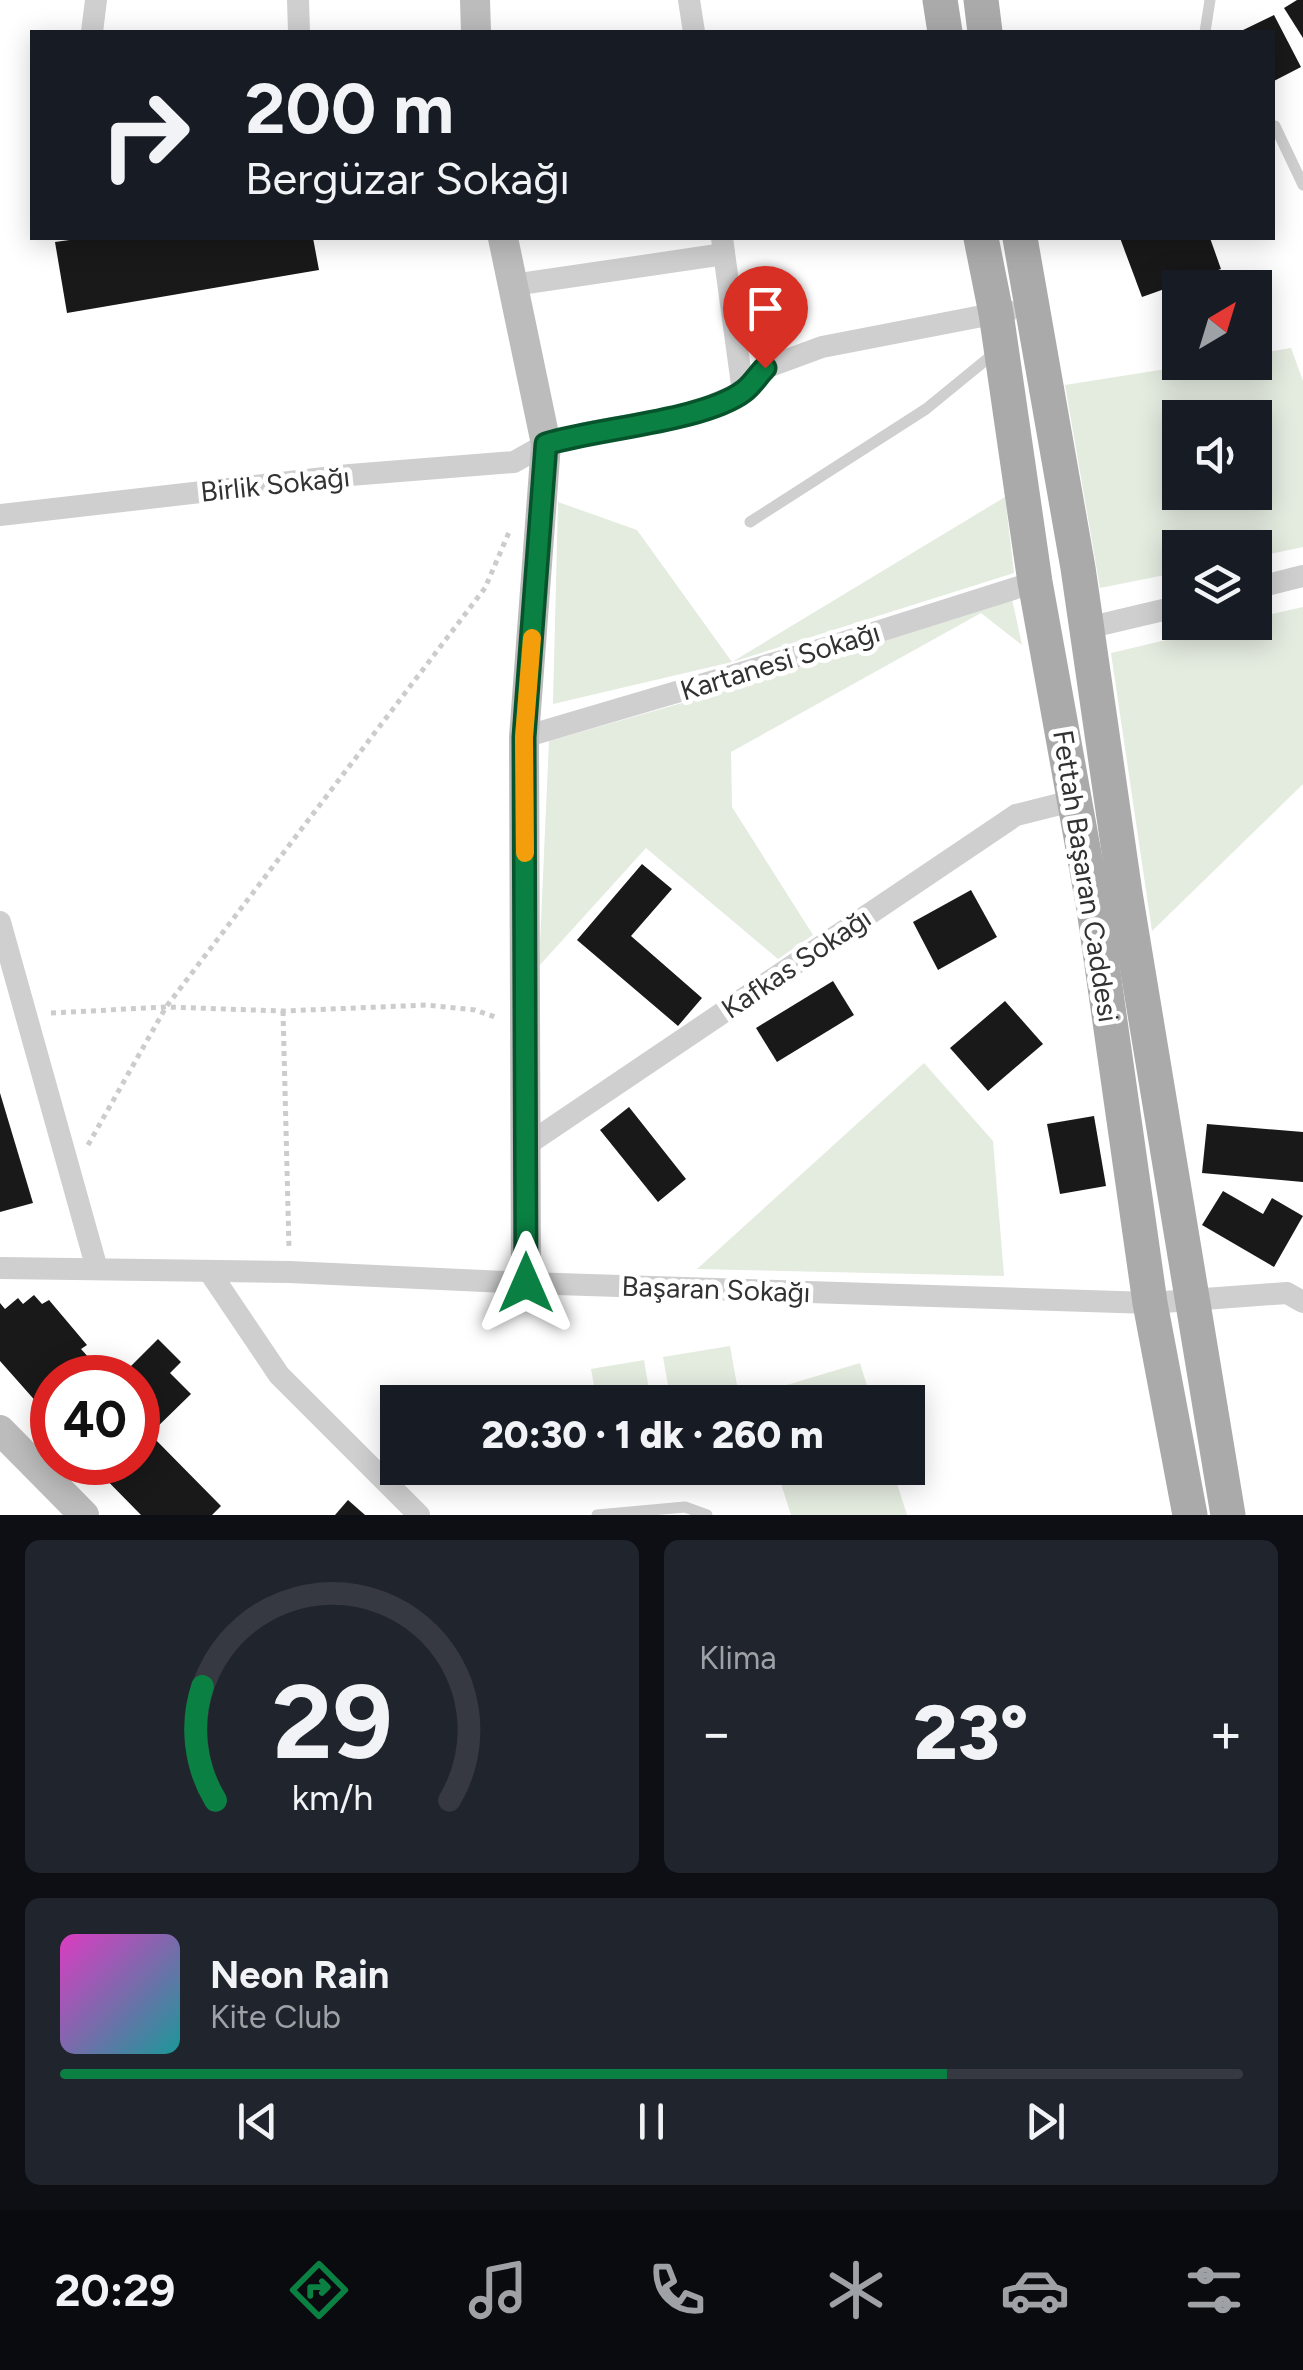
<!DOCTYPE html>
<html lang="tr">
<meta charset="utf-8">
<style>
body{margin:0;font-family:Figtree,sans-serif;background:#20242c;color:#f1f3f6;height:100vh;display:flex;flex-direction:column;font-size:38px;white-space:nowrap}
*{box-sizing:border-box;margin:0}
p{font-size:32px;color:#9ea1a6}
.icon{flex:none;width:55px;height:55px;fill:none;stroke:currentColor;stroke-width:2;stroke-linecap:round;stroke-linejoin:round}
.map{position:relative;height:1515px;overflow:hidden}
.sheet{display:flex;flex-direction:column;gap:25px;padding:25px;background:#0d0f14;flex:1}
.sheet>*{flex:none}
.banner{position:absolute;left:30px;top:30px;width:1245px;height:210px;border-radius:0px;box-shadow:0 5px 25px #0003;background:#171b24;color:#f1f3f6;overflow:hidden}
.needle{width:65px;rotate:38deg}
.buttons{position:absolute;left:1162px;top:270px;display:grid;gap:20px}
.buttons a{display:grid;place-items:center;width:110px;height:110px;border-radius:0px;background:#171b24;box-shadow:0 5px 25px #0003;font-size:50px}
.speed{position:absolute;left:30px;top:1355px;display:flex;gap:20px;font-size:50px;font-weight:700;text-align:center}
.speed>*{display:grid;place-content:center;width:130px;height:130px;border-radius:50%;background:#171b24;box-shadow:0 5px 25px #0003;line-height:1}
.speed .limit{border:15px solid #d22;background:#fff;color:#111}
.pin{position:absolute;display:grid;place-items:center;width:85px;height:85px;color:#fff;margin:-102px -42px;border-radius:50% 50% 50% 0;rotate:-45deg;box-shadow:0 0 10px #0007}
.pin .icon{rotate:45deg}
.me{position:absolute;width:110px;margin:-55px;rotate:0deg;stroke-linejoin:round;filter:drop-shadow(0 0 8px #0008)}
.turn{display:flex;align-items:center;gap:35px;height:210px;padding:0 50px;font-size:45px}
.turn .icon{width:130px;height:130px;stroke-width:2.5}
.turn b{display:block;font-size:70px;line-height:85px}
.big{font-size:75px;font-weight:800;line-height:1.1}
.sheet .widget{flex:1;display:flex;flex-direction:column;justify-content:center;gap:15px;min-width:0;padding:0 35px;border-radius:15px;background:#20242c}
.sheet .dial{align-items:center;gap:0}
.dial svg{height:260px;overflow:visible;fill:none;stroke:#363941;stroke-width:7;stroke-linecap:round;text-anchor:middle}
.dial text{fill:#f1f3f6;stroke:none}
.song{display:flex;align-items:center;gap:30px}
.cover{width:120px;height:120px;border-radius:15px;background:linear-gradient(135deg,hsl(310 70% 55%),hsl(180 70% 35%))}
.played{height:10px;border-radius:5px;background:linear-gradient(90deg,#0b8043 75%,#363941 75%)}
.keys{display:flex;justify-content:space-around;direction:ltr}
.heat{display:flex;justify-content:space-between;align-items:center;font-size:55px;direction:ltr}
.sheet .tiles{flex:1;display:grid;gap:25px;grid-template-columns:1fr 1fr}
.widget:last-child{grid-column:span 2}
.trip{position:absolute;left:380px;top:1385px;width:545px;height:100px;border-radius:0px;background:#171b24;box-shadow:0 5px 25px #0003;font-weight:800;line-height:100px;text-align:center}
.menu{display:flex;height:160px;justify-content:space-around;align-items:center;background:#090b0e;color:#9ea1a6}
.menu .icon{width:70px;height:70px}
.menu .selected{color:#0b8043}
.menu b{font-size:45px;color:#f1f3f6}
.map>svg:first-child{display:block}
.green{fill:#e4ebdf;fill-rule:evenodd}
.building{fill:#191919}
.lines{fill:none;stroke-linecap:round;stroke-linejoin:round}
.path{stroke:#ccc;stroke-width:5;stroke-dasharray:5 5;stroke-linecap:butt}
.lane{stroke:#cfcfcf;stroke-width:11}
.street{stroke:#cfcfcf;stroke-width:22}
.secondary{stroke:#bcbcbc;stroke-width:30}
.primary{stroke:#aaa;stroke-width:35}
.route-casing{stroke:#07532c;stroke-width:25}
.route{stroke:#0b8043;stroke-width:18}
.slow{stroke:#f59e0b;stroke-width:18}
.labels{text-anchor:middle;dominant-baseline:central;stroke-width:10;stroke-linejoin:round;paint-order:stroke}
.street-label{font-size:28px;fill:#323232;stroke:#fff}
</style>
<div class="map">
<svg width="1303" height="1515" viewBox="0 0 1303 1515">
<rect width="100%" height="100%" fill="#fff"/>
<g class="green">
<path d="M1291,348L1303,381V547L1255,557V548H1180V572L1100,588L1065,385L1204,363L1255,362V354ZM1180,418H1255V492H1180Z"/>
<path d="M1005,497L1014,573L732,662L553,704L558,502L637,530L732,662Z"/>
<path d="M1012,599L1022,645L981,613L731,752L732,807L813,935L778,959L646,848L539,966L549,741L745,685Z"/>
<path d="M1303,607V784L1152,931L1111,653L1238,623L1255,622V618Z"/>
<path d="M924,1063L993,1141L1004,1276L697,1269Z"/>
<path d="M730,1346L740,1402H671L663,1357Z"/>
<path d="M644,1360L651,1402H597L591,1369Z"/>
<path d="M860,1363L872,1402H756L754,1395Z"/>
<path d="M776,1468H892L907,1515H791Z"/>
</g>
<g class="building">
<path d="M1297,0H1303V38L1284,8Z"/>
<path d="M1274,15L1301,67L1272,82V32H1239Z"/>
<path d="M84,238H313L319,270L67,313L55,242Z"/>
<path d="M1120,238H1210L1221,269L1142,297Z"/>
<path d="M642,864L672,889L631,936L702,998L678,1026L577,940Z"/>
<path d="M971,890L997,937L938,970L913,922Z"/>
<path d="M833,981L854,1015L777,1062L756,1028Z"/>
<path d="M1005,1001L1043,1044L988,1091L950,1048Z"/>
<path d="M0,1093L33,1203L0,1212Z"/>
<path d="M629,1107L686,1179L658,1202L600,1130Z"/>
<path d="M1094,1116L1106,1186L1060,1194L1047,1124Z"/>
<path d="M1207,1124L1303,1132V1182L1202,1173Z"/>
<path d="M1223,1191L1263,1214L1272,1198L1303,1216L1274,1267L1202,1225Z"/>
<path d="M34,1295L42,1304L49,1300L87,1345L81,1349L90,1359L78,1369L84,1378H52V1409L47,1414L0,1361V1303L5,1309L18,1298L23,1304Z"/>
<path d="M158,1339L181,1362L170,1373L191,1394L150,1434L221,1506L212,1515H141L89,1462H138V1378H119Z"/>
<path d="M348,1500L365,1515H335Z"/>
</g>
<g class="lines">
<g class="path">
<path d="M283,1011L289,1248"/>
<path d="M51,1013L166,1007L283,1011L427,1005L475,1010L498,1018"/>
<path d="M88,1145L166,1007L485,588L510,530"/>
</g>
<g class="lane">
<path d="M1205,32L1210,0"/>
<path d="M1275,126L1303,185"/>
<path d="M750,522L926,409L997,351"/>
<path d="M597,1515L685,1507L707,1515"/>
</g>
<g class="street">
<path d="M298,0L299,32"/>
<path d="M689,0L694,32"/>
<path d="M92,32L96,0"/>
<path d="M722,238L743,392"/>
<path d="M513,285L724,254"/>
<path d="M0,515L350,475L514,462L546,444L585,433L691,414L743,392L765,368L822,347L1008,311"/>
<path d="M1255,588L1303,576"/>
<path d="M1087,628L1180,606"/>
<path d="M524,737L829,647L1035,582"/>
<path d="M0,922L97,1269"/>
<path d="M525,1146L1016,815L1076,800"/>
<path d="M0,1268L290,1272L526,1283L1150,1303L1287,1293L1303,1302"/>
<path d="M209,1271L279,1375L419,1515"/>
</g>
<g class="secondary">
<path d="M475,0L476,32"/>
<path d="M503,238L546,444L524,737L526,1283"/>
<path d="M0,1430L84,1515"/>
</g>
<g class="primary">
<path d="M940,0L945,32"/>
<path d="M981,0L985,32"/>
<path d="M981,238L996,313L1035,582L1094,909L1150,1303L1190,1515"/>
<path d="M1020,238L1078,568L1125,893L1228,1515"/>
</g>
</g>
<g class="lines">
<g class="route-casing">
<path id="route" d="M526,1283L524,737L546,444C598,428 705,421 744,391C752,385 758,375 765,368"/>
</g>
<use href="#route" class="route"/>
<path class="slow" d="M525,853L524,737L532,638"/>
</g>
<g class="labels">
<g class="street-label">
<text transform="translate(275 484) rotate(-6)">Birlik Sokağı</text>
<text transform="translate(780 661) rotate(-17)">Kartanesi Sokağı</text>
<text transform="translate(1086 876) rotate(81)">Fettah Başaran Caddesi</text>
<text transform="translate(796 963) rotate(-34)">Kafkas Sokağı</text>
<text transform="translate(716 1289) rotate(2)">Başaran Sokağı</text>
</g>
</g>
</svg>
<div class="buttons">
<a><svg class="needle" viewBox="-14 -14 28 28"><path d="M0-13l5 13h-10z" fill="#e53935"/><path d="M0 13l5-13h-10z" fill="#9ea1a6"/></svg></a>
<a><svg class="icon" aria-label="sound" viewBox="0 0 24 24"><path d="M4 9h4l5-4v14l-5-4H4zM17 9q2 3 0 6"/></svg></a>
<a><svg class="icon" aria-label="layers" viewBox="0 0 24 24"><path d="M12 4l9 5-9 5-9-5zM3 14l9 5 9-5"/></svg></a>
</div>
<div class="speed"><div class="limit">40</div></div>
<div class="pin" style="left:765px;top:368px;background:#d93025"><svg class="icon" aria-label="arrive" viewBox="0 0 24 24"><path d="M6 21V4h12l-3 4 3 4H6"/></svg></div>
<svg class="me" style="left:526px;top:1283px" viewBox="-20 -20 40 40"><path d="M0-17L14 15 0 8-14 15z" fill="#0b8043" stroke="#fff" stroke-width="4"/></svg>
<div class="trip">20:30 · 1 dk · 260 m</div>
<div class="banner">
<div class="turn"><svg class="icon" aria-label="right" viewBox="0 0 24 24"><path d="M7 20v-9h11M14 6l5 5-5 5"/></svg><div><b>200 m</b>Bergüzar Sokağı</div></div>
</div>
</div>
<section class="sheet">
<div class="tiles">
<div class="widget dial"><svg viewBox="0 0 100 80">
<path d="M14 69A42 42 0 1 1 86 69"/>
<path d="M14 69A42 42 0 0 1 10 34" stroke="#0b8043"/>
<text x="50" y="56" font-size="32" font-weight="700">29</text>
<text x="50" y="72" font-size="11">km/h</text>
</svg></div>
<div class="widget"><p>Klima</p>
<div class="heat"><a>−</a><b class="big">23°</b><a>+</a></div>
</div>
<div class="widget">
<div class="song"><i class="cover"></i><div><b>Neon Rain</b><p>Kite Club</p></div></div>
<div class="played"></div>
<div class="keys"><svg class="icon" aria-label="previous" viewBox="0 0 24 24"><path d="M18 5L8 12l10 7zM5 5v14"/></svg><svg class="icon" aria-label="pause" viewBox="0 0 24 24"><path d="M8 5v14M16 5v14"/></svg><svg class="icon" aria-label="next" viewBox="0 0 24 24"><path d="M6 5l10 7-10 7zM19 5v14"/></svg></div>
</div>
</div>
</section>
<nav class="menu">
<b>20:29</b>
<svg class="icon selected" aria-label="directions" viewBox="0 0 24 24"><path d="M12 3l9 9-9 9-9-9zM9 14v-3h6M13 9l2 2-2 2"/></svg>
<svg class="icon" aria-label="music" viewBox="0 0 24 24"><path d="M9 18V5l10-2v13"/><circle cx="6" cy="18" r="3"/><circle cx="16" cy="16" r="3"/></svg>
<svg class="icon" aria-label="phone" viewBox="0 0 24 24"><path d="M5 4h4l2 5-3 2q2 4 5 5l2-3 5 2v4C11 20 4 13 5 4z"/></svg>
<svg class="icon" aria-label="climate" viewBox="0 0 24 24"><path d="M12 3v18M4 7l16 10M4 17L20 7"/></svg>
<svg class="icon" aria-label="car" viewBox="0 0 24 24"><path d="M5 17H2v-5l4-1 3-4h7l3 4 3 1v5h-3M9 17h6M6 11h13"/><circle cx="7" cy="17" r="2"/><circle cx="17" cy="17" r="2"/></svg>
<svg class="icon" aria-label="filters" viewBox="0 0 24 24"><path d="M4 7h16M4 17h16"/><circle cx="9" cy="7" r="2"/><circle cx="15" cy="17" r="2"/></svg>
</nav>
